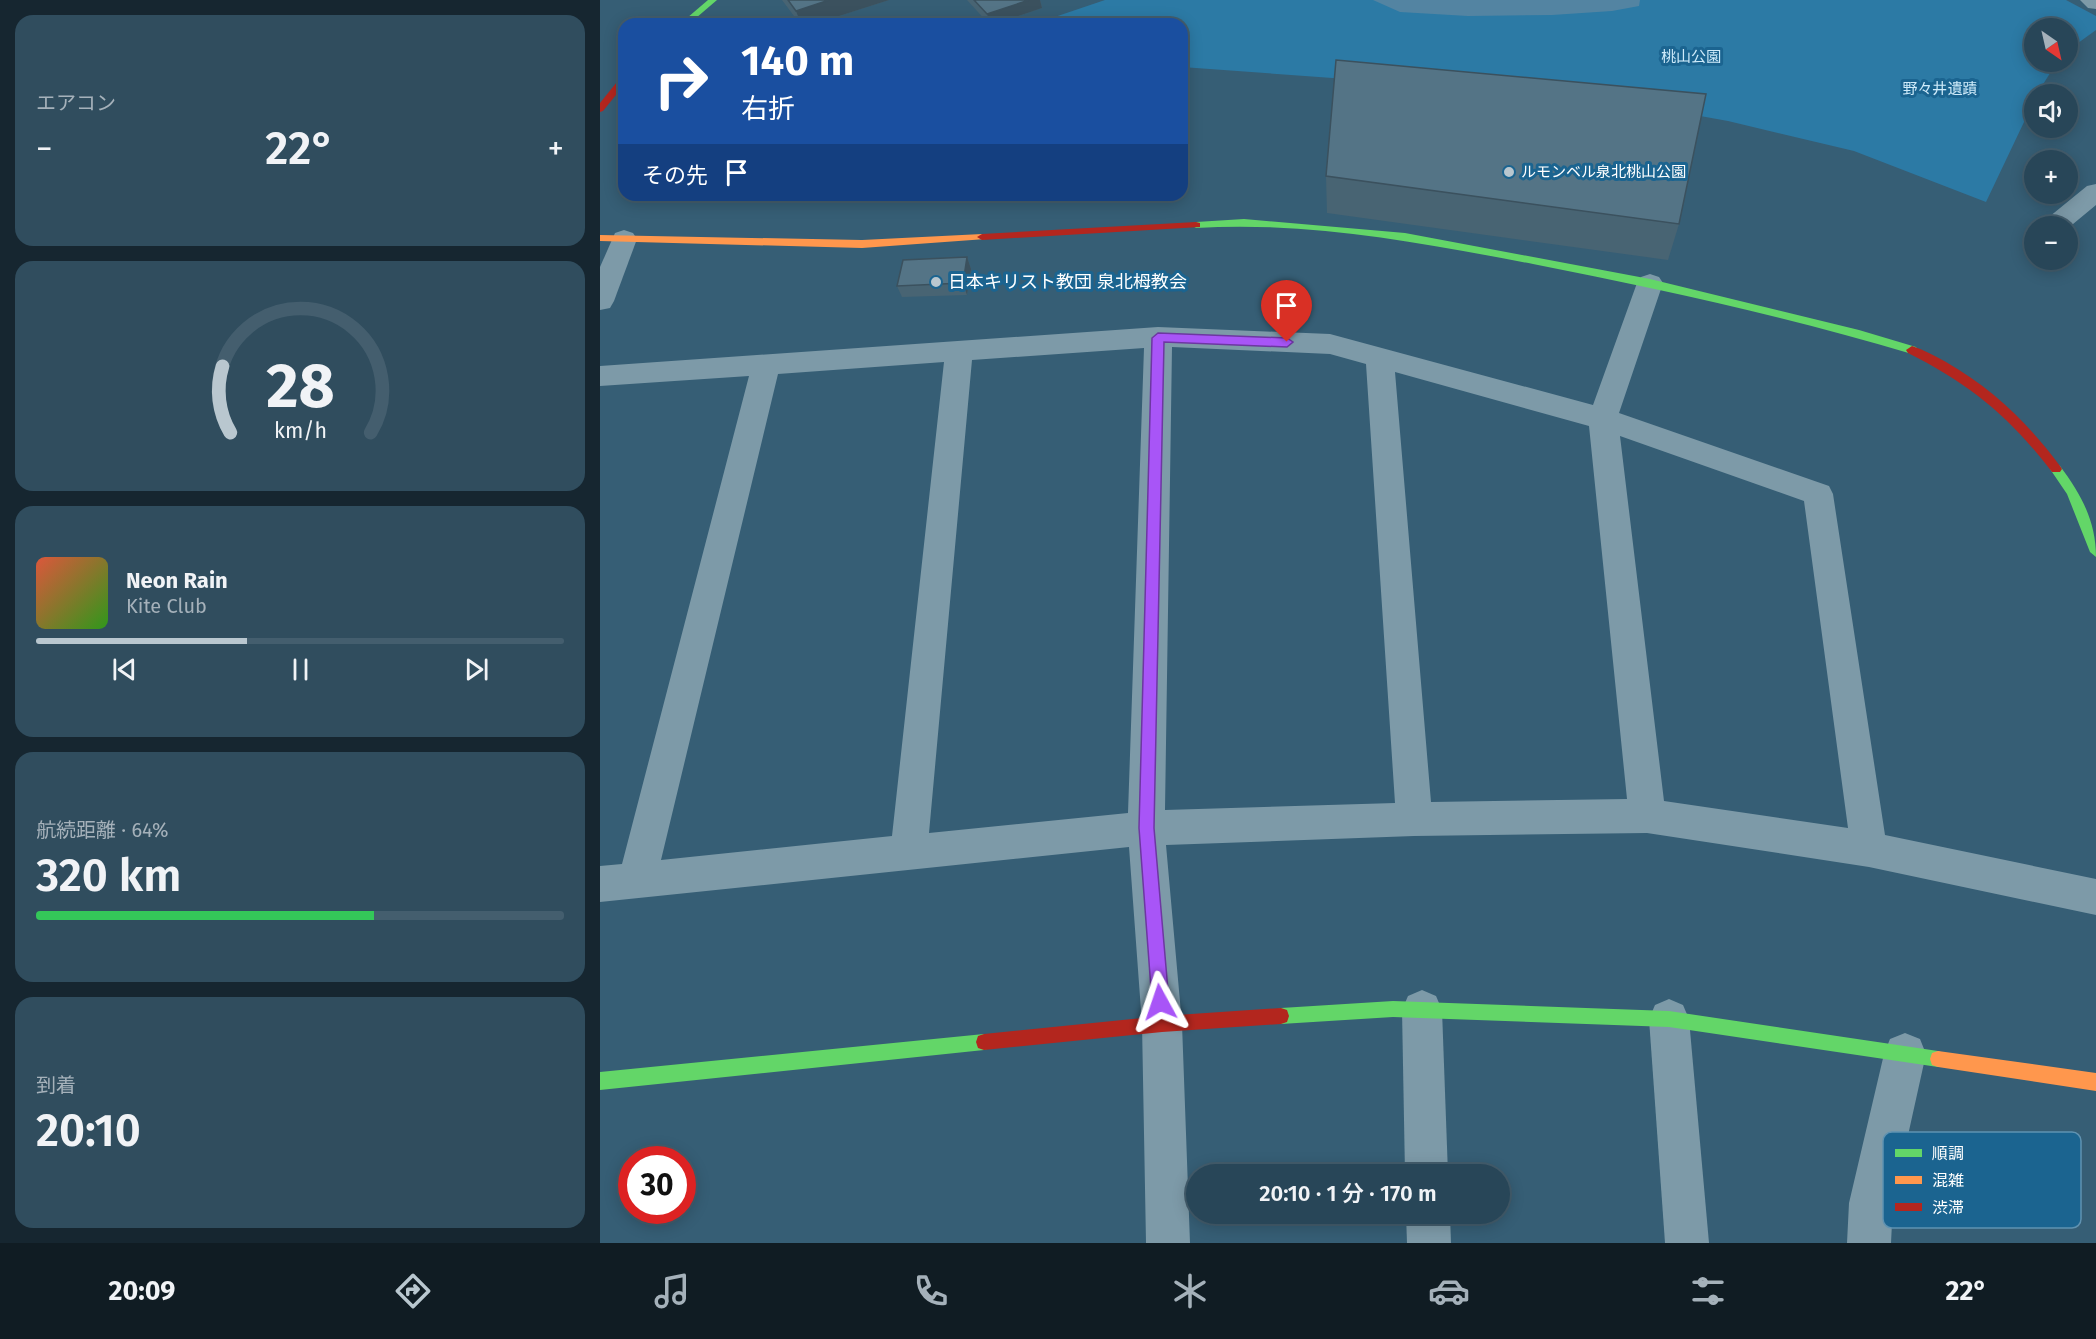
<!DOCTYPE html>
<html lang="ja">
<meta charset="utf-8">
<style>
body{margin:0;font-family:"Fira Sans","Noto Sans JP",sans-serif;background:#304d5e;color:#f1f3f6;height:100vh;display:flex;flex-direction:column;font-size:22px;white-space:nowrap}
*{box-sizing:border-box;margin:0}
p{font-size:20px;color:#a5b1ba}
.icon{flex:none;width:33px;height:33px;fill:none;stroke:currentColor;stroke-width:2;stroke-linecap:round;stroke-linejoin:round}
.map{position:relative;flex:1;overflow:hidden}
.details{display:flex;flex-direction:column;gap:15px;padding:15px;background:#162630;width:600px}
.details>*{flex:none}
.banner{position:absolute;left:18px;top:18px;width:570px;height:183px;border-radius:18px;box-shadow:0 3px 15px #0003,0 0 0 2px #445e6e;background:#1a4fa0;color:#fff;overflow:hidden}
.needle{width:39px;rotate:146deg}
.tools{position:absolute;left:1424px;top:18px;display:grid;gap:12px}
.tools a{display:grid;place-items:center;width:54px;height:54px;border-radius:50%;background:#284658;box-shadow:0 3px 15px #0003,0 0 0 2px #445e6e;font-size:30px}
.speed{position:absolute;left:18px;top:1146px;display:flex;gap:12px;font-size:30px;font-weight:700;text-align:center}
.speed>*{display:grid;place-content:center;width:78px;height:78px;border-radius:50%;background:#284658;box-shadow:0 3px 15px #0003,0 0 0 2px #445e6e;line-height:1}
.speed .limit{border:9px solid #d22;background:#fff;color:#111}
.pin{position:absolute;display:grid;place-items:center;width:51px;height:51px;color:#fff;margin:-62px -26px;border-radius:50% 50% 50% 0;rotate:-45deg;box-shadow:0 0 6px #0007}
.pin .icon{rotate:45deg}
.me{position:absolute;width:66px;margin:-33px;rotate:355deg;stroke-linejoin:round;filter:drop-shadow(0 0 4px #0008)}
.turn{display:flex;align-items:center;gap:21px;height:126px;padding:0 24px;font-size:27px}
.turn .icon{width:78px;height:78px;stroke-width:2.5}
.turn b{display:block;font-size:42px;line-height:51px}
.then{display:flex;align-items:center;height:57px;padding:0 24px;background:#0003;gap:12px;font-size:22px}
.big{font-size:45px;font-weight:600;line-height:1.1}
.details .card{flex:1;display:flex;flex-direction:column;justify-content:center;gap:9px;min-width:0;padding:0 21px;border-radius:18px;background:#304d5e}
.details .dial{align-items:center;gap:0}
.dial svg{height:156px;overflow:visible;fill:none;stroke:#445e6e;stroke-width:7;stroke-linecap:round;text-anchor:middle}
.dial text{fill:#f1f3f6;stroke:none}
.song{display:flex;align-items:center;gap:18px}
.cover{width:72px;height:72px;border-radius:9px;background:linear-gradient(135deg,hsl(10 70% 55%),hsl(110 70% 35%))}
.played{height:6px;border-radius:3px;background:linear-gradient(90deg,#b9c7cf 40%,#445e6e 40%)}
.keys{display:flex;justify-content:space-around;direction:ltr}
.heat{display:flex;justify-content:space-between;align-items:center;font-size:33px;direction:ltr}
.charge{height:9px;border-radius:4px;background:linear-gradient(90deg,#34c759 64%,#445e6e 0)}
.trip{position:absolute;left:586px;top:1164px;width:324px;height:60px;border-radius:30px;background:#284658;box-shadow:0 3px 15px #0003,0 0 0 2px #445e6e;font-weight:600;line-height:60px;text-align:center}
.menu{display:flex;height:96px;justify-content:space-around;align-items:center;background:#101c23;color:#a5b1ba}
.menu .icon{width:42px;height:42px}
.menu .current{color:#b9c7cf}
.menu b{font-size:27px;color:#f1f3f6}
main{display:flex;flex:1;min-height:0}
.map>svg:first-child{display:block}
.green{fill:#2c7aa5}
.water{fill:#5384a2}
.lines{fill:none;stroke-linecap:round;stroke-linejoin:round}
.street{fill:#7d9aa8;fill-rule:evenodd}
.fast{fill:#63d668;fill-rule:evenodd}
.slow{fill:#ff974d;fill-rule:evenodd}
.jam{fill:#b3261e;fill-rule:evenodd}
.wall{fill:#486473}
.shaded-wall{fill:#3b515e}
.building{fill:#547486;stroke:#3b515e;stroke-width:1.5}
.route{fill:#a855f7;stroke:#6d37a1;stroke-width:1.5}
.poi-dot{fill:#b9c7cf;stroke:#1b6490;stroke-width:2}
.labels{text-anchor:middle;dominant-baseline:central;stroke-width:6;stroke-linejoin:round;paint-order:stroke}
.far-park-label{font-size:15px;fill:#cfebfa;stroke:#1b6490}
.far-poi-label{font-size:15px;fill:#fff;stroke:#1b6490;text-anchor:start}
.poi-label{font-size:18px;fill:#fff;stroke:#1b6490;text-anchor:start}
.key{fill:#1b6490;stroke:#5f92b1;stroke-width:1.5}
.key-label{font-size:16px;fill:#fff}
</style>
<main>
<section class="details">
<div class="card"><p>エアコン</p>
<div class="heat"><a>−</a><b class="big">22°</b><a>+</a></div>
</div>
<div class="card dial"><svg viewBox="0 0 100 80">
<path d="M14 69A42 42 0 1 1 86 69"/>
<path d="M14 69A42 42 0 0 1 10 35" stroke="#b9c7cf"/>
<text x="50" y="56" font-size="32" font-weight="700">28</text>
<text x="50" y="72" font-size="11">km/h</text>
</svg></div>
<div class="card">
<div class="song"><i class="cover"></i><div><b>Neon Rain</b><p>Kite Club</p></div></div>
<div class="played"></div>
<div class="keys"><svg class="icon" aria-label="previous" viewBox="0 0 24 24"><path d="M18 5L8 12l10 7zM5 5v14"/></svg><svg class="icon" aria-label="pause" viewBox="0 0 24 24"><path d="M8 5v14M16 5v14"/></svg><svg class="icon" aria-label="next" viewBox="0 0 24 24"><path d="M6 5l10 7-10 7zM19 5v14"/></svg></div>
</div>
<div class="card"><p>航続距離 · 64%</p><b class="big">320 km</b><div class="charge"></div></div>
<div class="card"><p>到着</p><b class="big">20:10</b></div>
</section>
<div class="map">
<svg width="1496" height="1243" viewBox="0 0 1496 1243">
<rect width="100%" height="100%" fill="#365e75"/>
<path class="green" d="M505,0H1466L1496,16V30L1467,51V28H1434V62H1457L1437,94H1434V101L1386,202L1254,151L1128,121L1039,105L899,90L582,67V24H434Z"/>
<path class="water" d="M773,0H1040L1039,6L1012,11L952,15L868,16L800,12Z"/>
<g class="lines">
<g class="street">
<path d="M1480,0H1496V9L1488,8Z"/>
<path d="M1496,184V205L1467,229V226H1447L1445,223L1449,217L1487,186Z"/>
<path d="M24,230L33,233L37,239L14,301L10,308L0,310V267L15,233Z"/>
<path d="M1050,274L1059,277L1063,283L1019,413L1229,486L1233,494L1285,835L1496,879V915L1269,867L1047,833L814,836L566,845L582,1024L590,1243H546L542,1024L529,847L0,902V866L22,864L149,376L0,386V366L558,327L730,334L993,405L1037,283L1041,277ZM572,347L730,354L766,364L795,803L565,810ZM544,348L528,813L329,833L372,360ZM344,362L292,836L61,860L178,374ZM795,372L989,426L1027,799L831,802ZM1020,436L1204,501L1248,828L1064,801Z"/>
<path d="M822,990L836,996L842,1010L848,1174H805L802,1010L808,996Z"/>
<path d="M1069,999L1083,1005L1089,1019L1109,1243H1065L1049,1019L1055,1005Z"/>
<path d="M1305,1033L1320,1039L1326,1054L1293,1203L1291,1243H1247L1249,1203L1284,1054L1290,1039Z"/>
<path d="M806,1214H850L851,1243H807Z"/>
</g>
<g class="fast">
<path d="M108,0H117L89,24H80Z"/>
<path d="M644,219L805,233L1050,279L1259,330L1316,347L1318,350L1312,354C1187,317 1061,289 933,264C822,243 709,221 596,228L591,225L596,222Z"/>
<path d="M1456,464L1460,466C1481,494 1496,521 1496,557L1490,552L1467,494L1450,469Z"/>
<path d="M793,1001L1069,1011L1338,1051L1344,1053L1346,1059L1344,1065L1338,1067L1069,1027L793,1017L681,1024L675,1022L673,1016L675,1010L681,1008Z"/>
<path d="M384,1034L390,1036L392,1042L390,1048L384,1050L0,1090V1072Z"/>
</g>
<g class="slow">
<path d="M382,234L387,237L386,239L262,248L0,241V235L262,240Z"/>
<path d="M1338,1051L1496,1073V1091L1338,1067L1332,1065L1330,1059L1332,1053Z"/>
</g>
<g class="jam">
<path d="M24,76V85L3,111L0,112V103L21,77Z"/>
<path d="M596,222L600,223V227L382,240L377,237L382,234Z"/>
<path d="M1312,346C1324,350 1335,356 1346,362C1393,389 1428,423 1460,466L1462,469L1460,472H1452C1410,417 1370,384 1308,353L1306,350Z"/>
<path d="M681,1008L687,1010L689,1016L687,1022L681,1024L562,1032L384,1050L378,1048L376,1042L378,1036L384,1034L562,1016Z"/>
</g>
</g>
<g class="wall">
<path d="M182,0H289L214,24H200Z"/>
<path d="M367,0H440L442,8L394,24H389Z"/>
<path d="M726,176L1079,224L1068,260L727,213Z"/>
<path d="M367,257L371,269L367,295L302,297L297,286Z"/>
</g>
<g class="shaded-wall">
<path d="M229,0H289L214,24H201L196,11Z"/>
<path d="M429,0H440L442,8L394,24H390L387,14Z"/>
<path d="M367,257L371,269L367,295L363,283Z"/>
</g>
<g class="building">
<path d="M188,0H229L196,11Z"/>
<path d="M374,0H429L387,14Z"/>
<path d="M736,60L1106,94L1079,224L726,176Z"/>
<path d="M367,257L363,283L297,286L303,260Z"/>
</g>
<path class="route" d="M558,333L687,338L693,342L687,347L564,342L554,828L569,1002L566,1008L560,1010L554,1008L552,1002L539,828L552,338Z"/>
<g class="poi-dot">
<circle cx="909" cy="172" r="6"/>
<circle cx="336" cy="282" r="6"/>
</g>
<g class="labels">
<g class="far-park-label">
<text x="1091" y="57">桃山公園</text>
<text x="1340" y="89">野々井遺蹟</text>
</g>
<g class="far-poi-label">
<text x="921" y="172">ルモンベル泉北桃山公園</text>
</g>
<g class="poi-label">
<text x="348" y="282">日本キリスト教団 泉北栂教会</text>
</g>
</g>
<rect x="1283" y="1132" width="198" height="96" rx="9" class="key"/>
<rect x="1295" y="1149" width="27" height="8" fill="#63d668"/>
<rect x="1295" y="1176" width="27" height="8" fill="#ff974d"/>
<rect x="1295" y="1203" width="27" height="8" fill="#b3261e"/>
<g class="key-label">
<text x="1332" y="1159">順調</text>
<text x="1332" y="1186">混雑</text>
<text x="1332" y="1213">渋滞</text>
</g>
</svg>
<div class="tools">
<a><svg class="needle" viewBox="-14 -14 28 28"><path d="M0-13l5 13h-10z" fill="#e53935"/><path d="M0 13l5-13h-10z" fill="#a5b1ba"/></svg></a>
<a><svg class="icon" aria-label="sound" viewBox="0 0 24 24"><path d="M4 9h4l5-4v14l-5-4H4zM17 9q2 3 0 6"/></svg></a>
<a>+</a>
<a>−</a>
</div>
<div class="speed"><div class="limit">30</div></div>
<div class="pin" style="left:687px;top:342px;background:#d93025"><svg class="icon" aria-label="arrive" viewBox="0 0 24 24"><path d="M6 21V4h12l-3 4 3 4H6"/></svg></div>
<svg class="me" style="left:560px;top:1002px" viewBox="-20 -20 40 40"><path d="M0-17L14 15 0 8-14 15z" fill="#a855f7" stroke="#fff" stroke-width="4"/></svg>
<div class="trip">20:10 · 1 分 · 170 m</div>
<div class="banner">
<div class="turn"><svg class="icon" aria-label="right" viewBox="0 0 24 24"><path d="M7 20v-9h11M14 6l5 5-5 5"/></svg><div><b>140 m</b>右折</div></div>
<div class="then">その先<svg class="icon" aria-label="arrive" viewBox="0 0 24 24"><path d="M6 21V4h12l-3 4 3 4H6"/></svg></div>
</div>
</div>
</main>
<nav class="menu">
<b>20:09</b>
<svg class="icon current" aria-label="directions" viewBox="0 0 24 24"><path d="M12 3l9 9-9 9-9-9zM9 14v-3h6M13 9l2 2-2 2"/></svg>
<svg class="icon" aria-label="music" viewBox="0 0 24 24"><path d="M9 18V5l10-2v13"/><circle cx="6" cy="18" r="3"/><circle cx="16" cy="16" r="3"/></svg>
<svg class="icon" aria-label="phone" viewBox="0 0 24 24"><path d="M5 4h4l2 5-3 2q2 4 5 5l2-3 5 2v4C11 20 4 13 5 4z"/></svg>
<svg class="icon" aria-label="climate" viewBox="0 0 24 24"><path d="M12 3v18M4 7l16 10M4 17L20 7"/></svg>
<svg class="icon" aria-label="car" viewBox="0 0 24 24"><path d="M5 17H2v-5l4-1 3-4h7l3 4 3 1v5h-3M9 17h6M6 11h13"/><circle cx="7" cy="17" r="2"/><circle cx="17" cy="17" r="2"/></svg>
<svg class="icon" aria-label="filters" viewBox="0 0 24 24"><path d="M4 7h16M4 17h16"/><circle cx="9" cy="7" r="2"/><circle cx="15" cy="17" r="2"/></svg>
<b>22°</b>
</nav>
